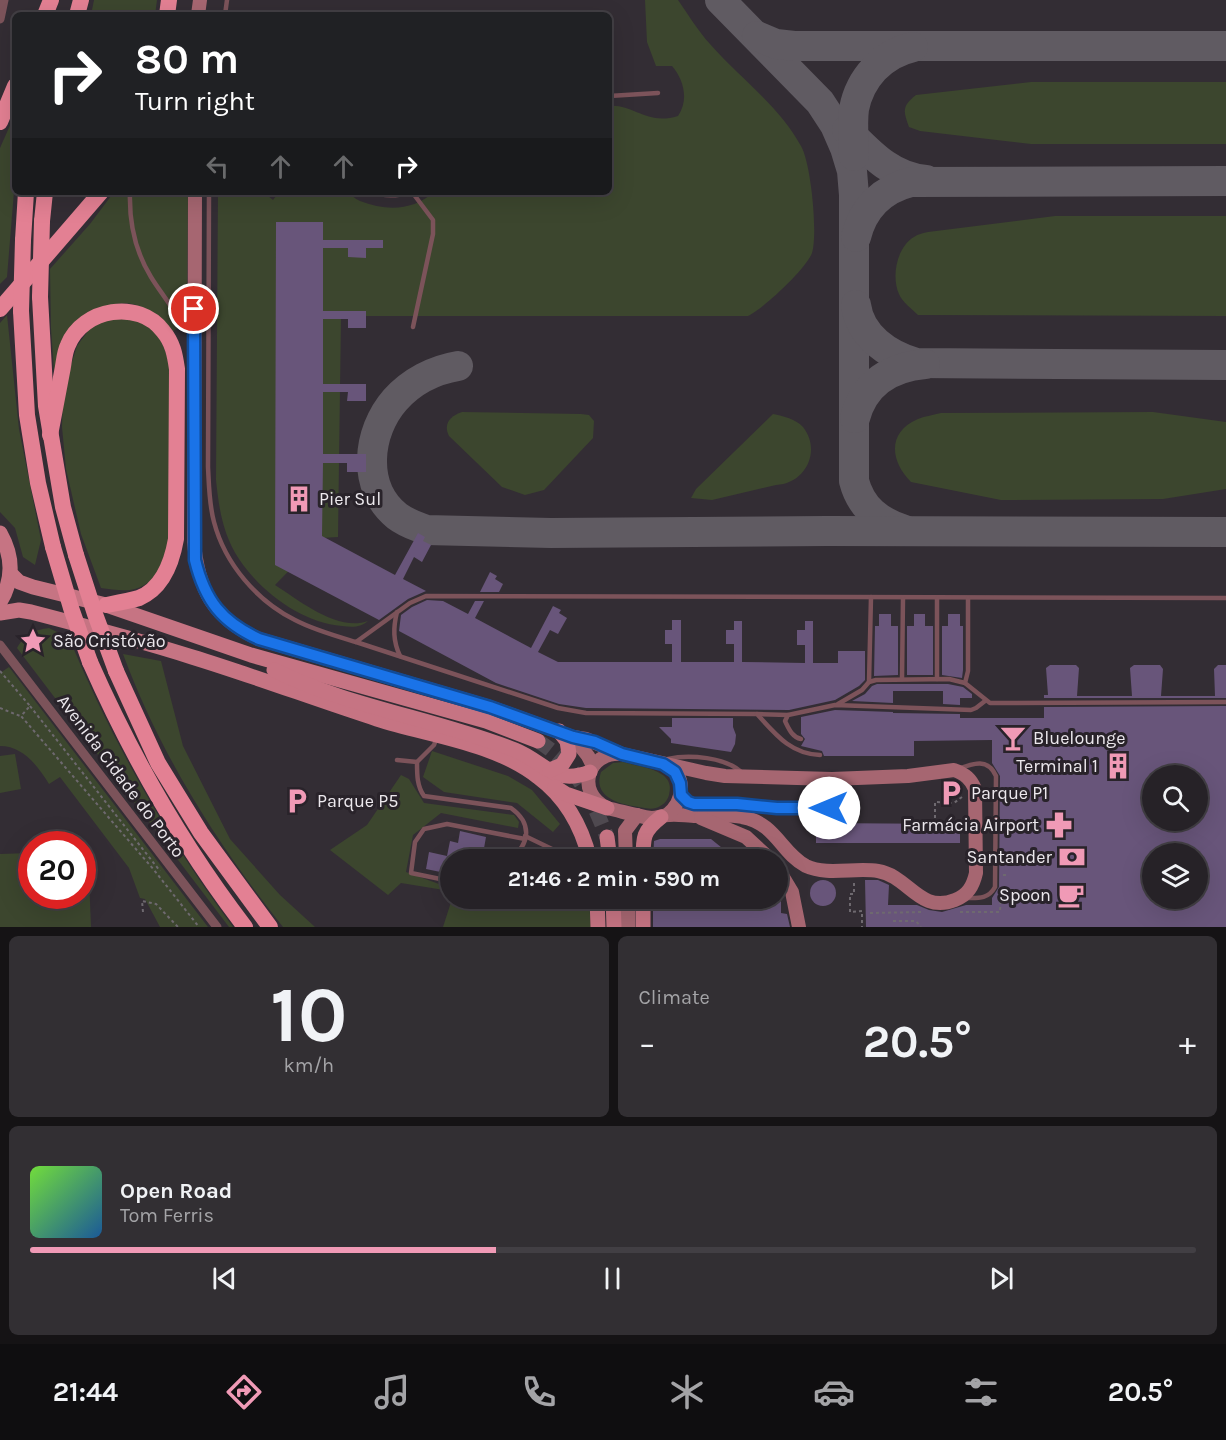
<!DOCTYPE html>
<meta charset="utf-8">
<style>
body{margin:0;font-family:Karla,sans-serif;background:#322f33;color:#f1f3f6;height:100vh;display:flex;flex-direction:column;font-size:22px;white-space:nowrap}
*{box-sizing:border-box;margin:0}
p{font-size:20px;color:#a4a4a7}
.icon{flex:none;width:33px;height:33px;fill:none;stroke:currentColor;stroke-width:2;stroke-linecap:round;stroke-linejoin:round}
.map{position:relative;height:927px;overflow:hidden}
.details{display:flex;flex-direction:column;gap:9px;padding:9px;background:#151315;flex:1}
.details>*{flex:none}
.guide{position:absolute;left:12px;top:12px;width:600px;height:183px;border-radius:9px;box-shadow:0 6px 24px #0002,0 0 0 2px #423f44;background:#202124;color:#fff;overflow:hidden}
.buttons{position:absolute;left:1142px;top:765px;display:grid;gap:12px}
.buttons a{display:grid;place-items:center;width:66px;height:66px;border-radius:50%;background:#262227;box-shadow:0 6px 24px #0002,0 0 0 2px #423f44;font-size:30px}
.speed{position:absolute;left:18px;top:831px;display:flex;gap:12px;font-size:30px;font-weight:700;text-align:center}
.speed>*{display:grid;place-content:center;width:78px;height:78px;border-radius:50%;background:#262227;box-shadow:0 6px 24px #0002,0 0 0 2px #423f44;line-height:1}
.speed .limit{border:9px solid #d22;background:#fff;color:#111}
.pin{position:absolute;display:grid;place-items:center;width:51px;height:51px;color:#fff;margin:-26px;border:3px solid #fff;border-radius:50%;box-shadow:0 2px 6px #0007}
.me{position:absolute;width:66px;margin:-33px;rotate:270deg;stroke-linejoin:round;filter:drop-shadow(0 0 4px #0008)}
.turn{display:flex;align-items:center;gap:21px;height:126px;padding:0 24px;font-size:27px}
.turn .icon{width:78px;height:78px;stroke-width:2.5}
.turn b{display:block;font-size:42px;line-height:51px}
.lanes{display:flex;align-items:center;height:57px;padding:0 24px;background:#0003;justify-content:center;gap:30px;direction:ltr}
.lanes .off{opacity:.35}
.big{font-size:45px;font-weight:700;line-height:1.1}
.details .tile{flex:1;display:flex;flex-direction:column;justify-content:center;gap:9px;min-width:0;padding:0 21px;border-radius:9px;background:#322f33}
.details .dial{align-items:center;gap:0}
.dial b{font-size:78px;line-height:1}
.song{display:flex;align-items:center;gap:18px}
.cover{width:72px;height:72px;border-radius:9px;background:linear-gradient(135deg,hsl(100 70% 55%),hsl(210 70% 35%))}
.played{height:6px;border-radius:3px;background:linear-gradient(90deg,#f09ab6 40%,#423f44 40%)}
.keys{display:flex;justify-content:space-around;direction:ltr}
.heat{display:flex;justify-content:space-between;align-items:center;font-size:33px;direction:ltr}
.details .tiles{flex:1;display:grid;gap:9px;grid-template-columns:1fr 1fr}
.tile:last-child{grid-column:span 2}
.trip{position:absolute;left:440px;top:849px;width:348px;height:60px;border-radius:30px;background:#262227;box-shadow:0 6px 24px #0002,0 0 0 2px #423f44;font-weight:700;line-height:60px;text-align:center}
.tab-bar{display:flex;height:96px;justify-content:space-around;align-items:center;background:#0f0e10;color:#a4a4a7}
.tab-bar .icon{width:42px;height:42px}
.tab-bar .current{color:#f09ab6}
.tab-bar b{font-size:27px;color:#f1f3f6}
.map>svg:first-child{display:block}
.green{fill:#3c462e}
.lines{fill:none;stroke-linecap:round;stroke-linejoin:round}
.taxiway{stroke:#605b62;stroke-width:30}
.building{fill:#68557a;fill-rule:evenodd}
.primary-tunnel{stroke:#4f4950;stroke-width:15;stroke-dasharray:15 8;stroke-linecap:butt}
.path{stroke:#6e696f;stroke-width:2;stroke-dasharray:3 3;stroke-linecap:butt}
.lane{stroke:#7c535a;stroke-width:4.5}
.street{stroke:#7c535a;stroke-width:9}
.secondary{stroke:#a66671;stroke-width:14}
.primary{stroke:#c67483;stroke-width:15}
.highway{stroke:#e38093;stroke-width:16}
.highway-bridge{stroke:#e38093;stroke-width:16}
.route-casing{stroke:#114b97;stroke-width:15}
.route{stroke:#1a73e8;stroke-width:10}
.labels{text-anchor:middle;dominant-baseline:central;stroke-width:6;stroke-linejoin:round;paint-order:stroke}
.poi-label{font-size:18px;fill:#ece8ed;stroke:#29232a;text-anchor:start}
.street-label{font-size:18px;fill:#ece8ed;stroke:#29232a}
</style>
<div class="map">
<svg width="1226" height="927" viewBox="0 0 1226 927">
<rect width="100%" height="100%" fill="#332d34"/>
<g class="green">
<path d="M94,0H157L155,15H91Z"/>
<path d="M645,0H678C688,14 698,31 710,44C740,78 779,106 801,146C811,163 818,234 812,253C806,269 763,309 748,316H341L338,537L321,538L275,585C300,601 338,632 368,621C360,628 352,627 342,626C302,623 261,592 239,559C223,535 219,509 216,480L218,192H263L273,200L279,192C296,192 329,189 344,192C350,193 355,199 360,201C386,211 413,211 434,192H609V106C634,104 647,126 678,116C689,100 684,80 672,66H656L647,42Z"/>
<path d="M1031,82H1226V144H1031L920,131L909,127C903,111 902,106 916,95Z"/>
<path d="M15,114V179L7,277L0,284V148Z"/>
<path d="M114,192H188L187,323L173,331C141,302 130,295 88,313L55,384L51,329L50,269L90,224Z"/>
<path d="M1055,216H1226V316L922,315H918C912,309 902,302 899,294C891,276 897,247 914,237C918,234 924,233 928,232Z"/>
<path d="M7,315L19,429L41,540L35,565L23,557L15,528L0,512V323Z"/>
<path d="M116,315C125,318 136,319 144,323C163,333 167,357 172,376L170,535C165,557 160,582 135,589C125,592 111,589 101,588L81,534L66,469L62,427L63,390L77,346L94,323Z"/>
<path d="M462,412L581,414L589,415L594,421L593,438L544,490L525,495L502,487L449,436C443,424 450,416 462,412Z"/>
<path d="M1153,412L1226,422V489L1163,499L1001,500L911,482C890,461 887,432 918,419C925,416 934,415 941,413Z"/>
<path d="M773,414C783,416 796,419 803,427C822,451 805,484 776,485L712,500L691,498L696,489Z"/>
<path d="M49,628L69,638C112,741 166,837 233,927H229L17,648C25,634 34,630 49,628Z"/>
<path d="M123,654L161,661L183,746L230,839L280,895L315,927H283C217,844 160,754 123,654Z"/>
<path d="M9,667L208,927H160L145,899L140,898L129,868L60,777L49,784C38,766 23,746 0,746V673Z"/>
<path d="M432,751L508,776L532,790L560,824L553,832L517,803L444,792L423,777Z"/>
<path d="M15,754L21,789L0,793V756Z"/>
<path d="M623,762C639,767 677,769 669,795C667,802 662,806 656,808C649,810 640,807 633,806C615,803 593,795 601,772L613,763Z"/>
<path d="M401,775L409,779L424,803L514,815L519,822L518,828L441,813L413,835L406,872L450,888V891L401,883L388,895L330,850L367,825Z"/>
<path d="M83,852H88L91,927H0V854L31,853L32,896H82Z"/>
<path d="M586,898L589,902L591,927H443L452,899Z"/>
</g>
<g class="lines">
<g class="taxiway">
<path d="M720,0L820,102L835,125L845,148L852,171L854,195V481C861,508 879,522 905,530"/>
<path d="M757,36L776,44L794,46H1226"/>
<path d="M847,130C870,153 891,177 926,180"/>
<path d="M854,156C854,141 852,124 854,109C860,78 882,54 913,47"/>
<path d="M856,237C863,208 883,189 911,182L1226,181"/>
<path d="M856,305C860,336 888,355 916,363L1226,365"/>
<path d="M458,366C434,370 411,382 395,400C367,432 361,487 397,516C406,523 416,526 426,530L551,533L827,531L1226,532"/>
<path d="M855,418C864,383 891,367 925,364"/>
</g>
</g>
<g class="building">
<path d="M276,222H323V240H383V248H366V258L348,257V248H323V311H366V328H348V319H323V384H366V401H347L348,392H323V454H366V472H347V463H323L322,536L395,575L418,533L425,537L423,541L431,545L422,562L414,557L403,579L426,591L408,599L379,620L275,565Z"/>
<path d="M490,572L497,576L495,579L503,584L499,592H480Z"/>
<path d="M427,600L443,601L468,614L475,601H484L475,618L531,648L553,606L561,610L559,613L567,618L558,634L550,630L538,652L558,662H672V644H665V630H672V620H681V662H734V644H726V630H734V621H742V662L805,663V645H797V630H805V621H813V663H838V651H865V680L859,686L835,700L789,710L586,708L559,704L496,683L399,631L401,615L412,607Z"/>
<path d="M879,614H891V626H898V675L874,676L875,626H879Z"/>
<path d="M914,614H925V626H933V675H907V626H914Z"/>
<path d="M948,614H960V626H963V670L962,678L942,675V626H948Z"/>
<path d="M1050,665H1076L1079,668L1077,696H1132L1130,668L1134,665H1160L1163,669L1161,696H1215L1214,669L1218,665H1226V698H1044V695H1048L1046,668Z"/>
<path d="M877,684H948L963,687L972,694V698H960V705L943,704V691H893V703L852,701L865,694L872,686Z"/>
<path d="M1226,706V927H866L865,880H878L889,885L888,905H917L929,910L942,912L966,905H992V898L999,887L1000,776L992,763V740L914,741V756H824L822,751L801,746L805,739L801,734V717L835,710L893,712V713L960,714V718H1044V707ZM1152,776H1197V820H1152ZM1152,854H1197V898H1152Z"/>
<path d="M672,718H733V727L736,735L735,744L731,752L671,743V739L659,727H672Z"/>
<path d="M816,823L960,824V843H816Z"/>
<path d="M460,831L486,837L483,854L466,850L465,860H450V874L426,869L429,852L447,856L450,841L458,843Z"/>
<path d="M660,839H711L737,860H653L654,841Z"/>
<circle cx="823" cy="893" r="13"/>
<path d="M653,898H775V900H781V913L787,914L790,927H653Z"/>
</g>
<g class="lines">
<path class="primary-tunnel" d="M538,741C576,765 591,796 607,837"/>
<g class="path">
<path d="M0,671L30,706L21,716L154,870L199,927"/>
<path d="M30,706L160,871"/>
<path d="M0,708L20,716"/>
<path d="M935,818V802L954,803L962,797"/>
<path d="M737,851L744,860"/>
<path d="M1003,875H1009"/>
<path d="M854,883V894H850V912L862,911V927"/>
<path d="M143,912L142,901L156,904L178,927"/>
<path d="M960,912H1000L1001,892"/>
<path d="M870,913L924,912"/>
<path d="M893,921H916L921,927"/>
</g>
<g class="lane">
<path d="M225,15L227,0"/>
<path d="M609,96L658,93"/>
<path d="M130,192C129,223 135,251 151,277C160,292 172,305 179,321"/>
<path d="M209,192L208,467C209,485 209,504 214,522C225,564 257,601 295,620C314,630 336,636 356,642L410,603L426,596L1226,598"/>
<path d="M371,192C385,197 398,196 412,192"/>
<path d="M412,192L433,220V234L413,327"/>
<path d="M968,598V671L965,683L990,703L1226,702"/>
<path d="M397,612C393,628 393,641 400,656"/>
<path d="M356,642L558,708L586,713L757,714C776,735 791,754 820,755"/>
<path d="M902,679L903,598"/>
<path d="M937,679V598"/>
<path d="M869,682L871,597"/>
<path d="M838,704L862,690L869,682L876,680L949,679L965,683"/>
<path d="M757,714L788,715"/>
<path d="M801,739C792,737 789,729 785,721L788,715L835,705L971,710L976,708L985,701"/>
<path d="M668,759C688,754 727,757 742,773"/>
<path d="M397,760L417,762L434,745L437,737"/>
<path d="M417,762C417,775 417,786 424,796L511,808C532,823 531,844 509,860"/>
<path d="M958,769C974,763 988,758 996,776L995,887C988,900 977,898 964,898"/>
<path d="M682,796L688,802L699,805L737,804L777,808H829L847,818"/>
<path d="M525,836L552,849L566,860"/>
<path d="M450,881L411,873L415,842L424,829L447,824L525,839"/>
</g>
<g class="street">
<path d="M0,19L4,0"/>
<path d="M0,645L217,927"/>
</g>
<g class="secondary">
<path d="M198,15L200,0"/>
<path d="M195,192L194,542C198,590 214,619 259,639L490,707L573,737L586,739L622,754L706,773L725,776L832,779L908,776L954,770C965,774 971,779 975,789L976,873C973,886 968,895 955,900C919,914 909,876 878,871C856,867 827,876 806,866C781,853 776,823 742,817C727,814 712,816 696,816C687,816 678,814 669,815C663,815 658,818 651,818C636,816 621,811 607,808C575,793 587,751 622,754"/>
<path d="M573,737L588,756L593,766"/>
<path d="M665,765C688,774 684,802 667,815"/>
<path d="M701,818L746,837L771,860"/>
<path d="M626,860L625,831L637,815"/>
<path d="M777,867L792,892L799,927"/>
<path d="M628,898V927"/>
</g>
<g class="primary">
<path d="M0,533C13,556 14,579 0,602"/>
<path d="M11,574L19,582L33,587L106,605L251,655L486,721L538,741"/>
<path d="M0,613L19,610L31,612C85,626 139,640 192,657C254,676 315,699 377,719C430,736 493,742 538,777C565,797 582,827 590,860"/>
<path d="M274,670C348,707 437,719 515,750C545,762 553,786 590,772"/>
<path d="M550,770L562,765L569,754L567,741L559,731"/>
<path d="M555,787L566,794L607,808"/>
<path d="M607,837L610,860"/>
<path d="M643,860C643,837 643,831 661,817"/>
<path d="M597,898L598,927"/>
<path d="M613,898L614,927"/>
<path d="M643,898V927"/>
</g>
<g class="highway">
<path d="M45,15L51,0"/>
<path d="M77,15L81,0"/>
<path d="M167,15L169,0"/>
<path d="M0,122L15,86"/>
<path d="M42,221L45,192"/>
<path d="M23,240L26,192"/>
<path d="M40,297L46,406L63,507L76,555"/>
<path d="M0,309L101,192"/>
<path d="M21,311L27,415L38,483L53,547"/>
<path d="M50,435C54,414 58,393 62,372C64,363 64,353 68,345C83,308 139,299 163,331C173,343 175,355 177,369L176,539C172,562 163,588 139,598C129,601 117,603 106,605"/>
<path d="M90,662C132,757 182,845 245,927"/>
<path d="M116,671L158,763L201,833L270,927"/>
</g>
<g class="highway-bridge">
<path d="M40,297L42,221"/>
<path d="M21,311L23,240"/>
<path d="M53,547L71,608L90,662"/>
<path d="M76,555L95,614L116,671"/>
</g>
</g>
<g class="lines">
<g class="route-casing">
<path id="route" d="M194,309L195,560C205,601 222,622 259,639L490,707L573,737L595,742L622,754L663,764L675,772L680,783L681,795L688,802L694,804H737L777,808H829"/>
</g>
<use href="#route" class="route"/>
</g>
<defs>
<g id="building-bare" transform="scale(2.07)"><path d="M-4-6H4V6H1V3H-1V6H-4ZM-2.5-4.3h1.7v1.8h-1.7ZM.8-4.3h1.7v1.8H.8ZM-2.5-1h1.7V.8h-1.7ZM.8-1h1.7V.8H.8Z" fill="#f09ab6" stroke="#29232a" stroke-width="2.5" paint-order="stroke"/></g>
<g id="sight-bare" transform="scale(2.07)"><path d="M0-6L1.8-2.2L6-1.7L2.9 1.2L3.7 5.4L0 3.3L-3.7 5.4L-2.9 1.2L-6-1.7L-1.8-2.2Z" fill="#f09ab6" stroke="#29232a" stroke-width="2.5" paint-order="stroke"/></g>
<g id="bar-bare" transform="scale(2.07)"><path d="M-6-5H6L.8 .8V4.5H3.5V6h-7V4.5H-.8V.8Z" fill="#f09ab6" stroke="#29232a" stroke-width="2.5" paint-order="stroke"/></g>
<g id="parking-bare" transform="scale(2.07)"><path d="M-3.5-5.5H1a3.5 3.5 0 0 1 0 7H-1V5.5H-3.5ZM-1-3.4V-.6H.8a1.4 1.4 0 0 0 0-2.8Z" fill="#f09ab6" stroke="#29232a" stroke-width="2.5" paint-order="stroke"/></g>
<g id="pharmacy-bare" transform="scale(2.07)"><path d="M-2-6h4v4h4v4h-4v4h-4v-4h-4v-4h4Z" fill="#f09ab6" stroke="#29232a" stroke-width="2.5" paint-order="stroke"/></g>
<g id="bank-bare" transform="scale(2.07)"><path d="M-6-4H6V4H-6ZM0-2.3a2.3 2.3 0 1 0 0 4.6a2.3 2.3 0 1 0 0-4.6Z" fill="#f09ab6" stroke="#29232a" stroke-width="2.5" paint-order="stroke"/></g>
<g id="cafe-bare" transform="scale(2.07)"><path d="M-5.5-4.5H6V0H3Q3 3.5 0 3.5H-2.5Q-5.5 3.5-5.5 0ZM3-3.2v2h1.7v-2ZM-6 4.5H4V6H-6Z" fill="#f09ab6" stroke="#29232a" stroke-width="2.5" paint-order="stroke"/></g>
</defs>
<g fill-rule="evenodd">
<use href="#building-bare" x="299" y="499"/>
<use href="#sight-bare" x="33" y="641"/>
<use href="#bar-bare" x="1013" y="738"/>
<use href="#building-bare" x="1118" y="766"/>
<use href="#parking-bare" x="951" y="793"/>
<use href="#parking-bare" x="297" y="801"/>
<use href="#pharmacy-bare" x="1059" y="825"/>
<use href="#bank-bare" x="1072" y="857"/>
<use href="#cafe-bare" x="1071" y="895"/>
</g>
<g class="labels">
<g class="poi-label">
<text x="319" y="499">Pier Sul</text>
<text x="53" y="641">São Cristóvão</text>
<text x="1033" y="738">Bluelounge</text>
<text x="1098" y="766" text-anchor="end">Terminal 1</text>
<text x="971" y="793">Parque P1</text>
<text x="317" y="801">Parque P5</text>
<text x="1039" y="825" text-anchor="end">Farmácia Airport</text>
<text x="1052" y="857" text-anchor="end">Santander</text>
<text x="1051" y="895" text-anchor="end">Spoon</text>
</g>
<g class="street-label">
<text transform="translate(121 776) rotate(53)">Avenida Cidade do Porto</text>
</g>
</g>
</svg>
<div class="buttons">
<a><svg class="icon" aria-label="search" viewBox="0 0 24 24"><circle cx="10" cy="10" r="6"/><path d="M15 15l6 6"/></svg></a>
<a><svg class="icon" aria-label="layers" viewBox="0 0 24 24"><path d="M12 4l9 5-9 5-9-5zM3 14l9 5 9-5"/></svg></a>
</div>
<div class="speed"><div class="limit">20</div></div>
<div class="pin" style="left:194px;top:309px;background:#d93025"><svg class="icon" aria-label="arrive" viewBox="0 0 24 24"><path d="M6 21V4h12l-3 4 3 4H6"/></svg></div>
<svg class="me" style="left:829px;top:808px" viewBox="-20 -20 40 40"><circle r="19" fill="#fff"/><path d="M0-13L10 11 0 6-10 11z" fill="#1a73e8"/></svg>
<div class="trip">21:46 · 2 min · 590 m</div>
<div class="guide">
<div class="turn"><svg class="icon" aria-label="right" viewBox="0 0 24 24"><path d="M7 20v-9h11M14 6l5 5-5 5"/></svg><div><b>80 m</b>Turn right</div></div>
<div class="lanes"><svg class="icon off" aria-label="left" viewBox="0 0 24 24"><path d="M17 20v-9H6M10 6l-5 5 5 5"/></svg><svg class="icon off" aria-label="ahead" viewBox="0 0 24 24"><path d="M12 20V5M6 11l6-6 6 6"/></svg><svg class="icon off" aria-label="ahead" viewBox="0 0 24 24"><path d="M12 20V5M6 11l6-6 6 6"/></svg><svg class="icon" aria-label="right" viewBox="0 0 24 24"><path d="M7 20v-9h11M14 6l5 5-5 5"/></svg></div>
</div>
</div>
<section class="details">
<div class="tiles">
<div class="tile dial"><b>10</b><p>km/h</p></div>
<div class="tile"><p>Climate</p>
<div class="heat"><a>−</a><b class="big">20.5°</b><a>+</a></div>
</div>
<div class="tile">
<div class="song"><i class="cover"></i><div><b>Open Road</b><p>Tom Ferris</p></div></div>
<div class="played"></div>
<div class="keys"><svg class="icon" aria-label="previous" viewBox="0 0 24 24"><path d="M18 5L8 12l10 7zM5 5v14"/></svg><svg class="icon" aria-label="pause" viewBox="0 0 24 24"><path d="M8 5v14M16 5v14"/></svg><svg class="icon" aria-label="next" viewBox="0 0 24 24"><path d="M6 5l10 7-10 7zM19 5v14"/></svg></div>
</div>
</div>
</section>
<nav class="tab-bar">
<b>21:44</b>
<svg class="icon current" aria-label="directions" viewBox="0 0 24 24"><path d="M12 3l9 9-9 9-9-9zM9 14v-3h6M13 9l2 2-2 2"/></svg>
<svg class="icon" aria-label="music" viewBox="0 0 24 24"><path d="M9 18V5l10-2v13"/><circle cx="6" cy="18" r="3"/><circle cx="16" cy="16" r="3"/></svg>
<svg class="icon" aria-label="phone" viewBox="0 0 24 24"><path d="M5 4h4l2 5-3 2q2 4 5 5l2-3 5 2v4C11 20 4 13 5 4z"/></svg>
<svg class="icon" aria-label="climate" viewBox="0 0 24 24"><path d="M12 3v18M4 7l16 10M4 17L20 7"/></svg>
<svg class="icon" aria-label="car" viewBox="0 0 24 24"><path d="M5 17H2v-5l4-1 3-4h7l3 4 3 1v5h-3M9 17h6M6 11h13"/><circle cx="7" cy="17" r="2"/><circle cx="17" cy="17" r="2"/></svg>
<svg class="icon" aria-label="filters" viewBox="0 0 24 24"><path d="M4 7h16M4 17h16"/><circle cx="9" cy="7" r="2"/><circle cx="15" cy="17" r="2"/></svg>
<b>20.5°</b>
</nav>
